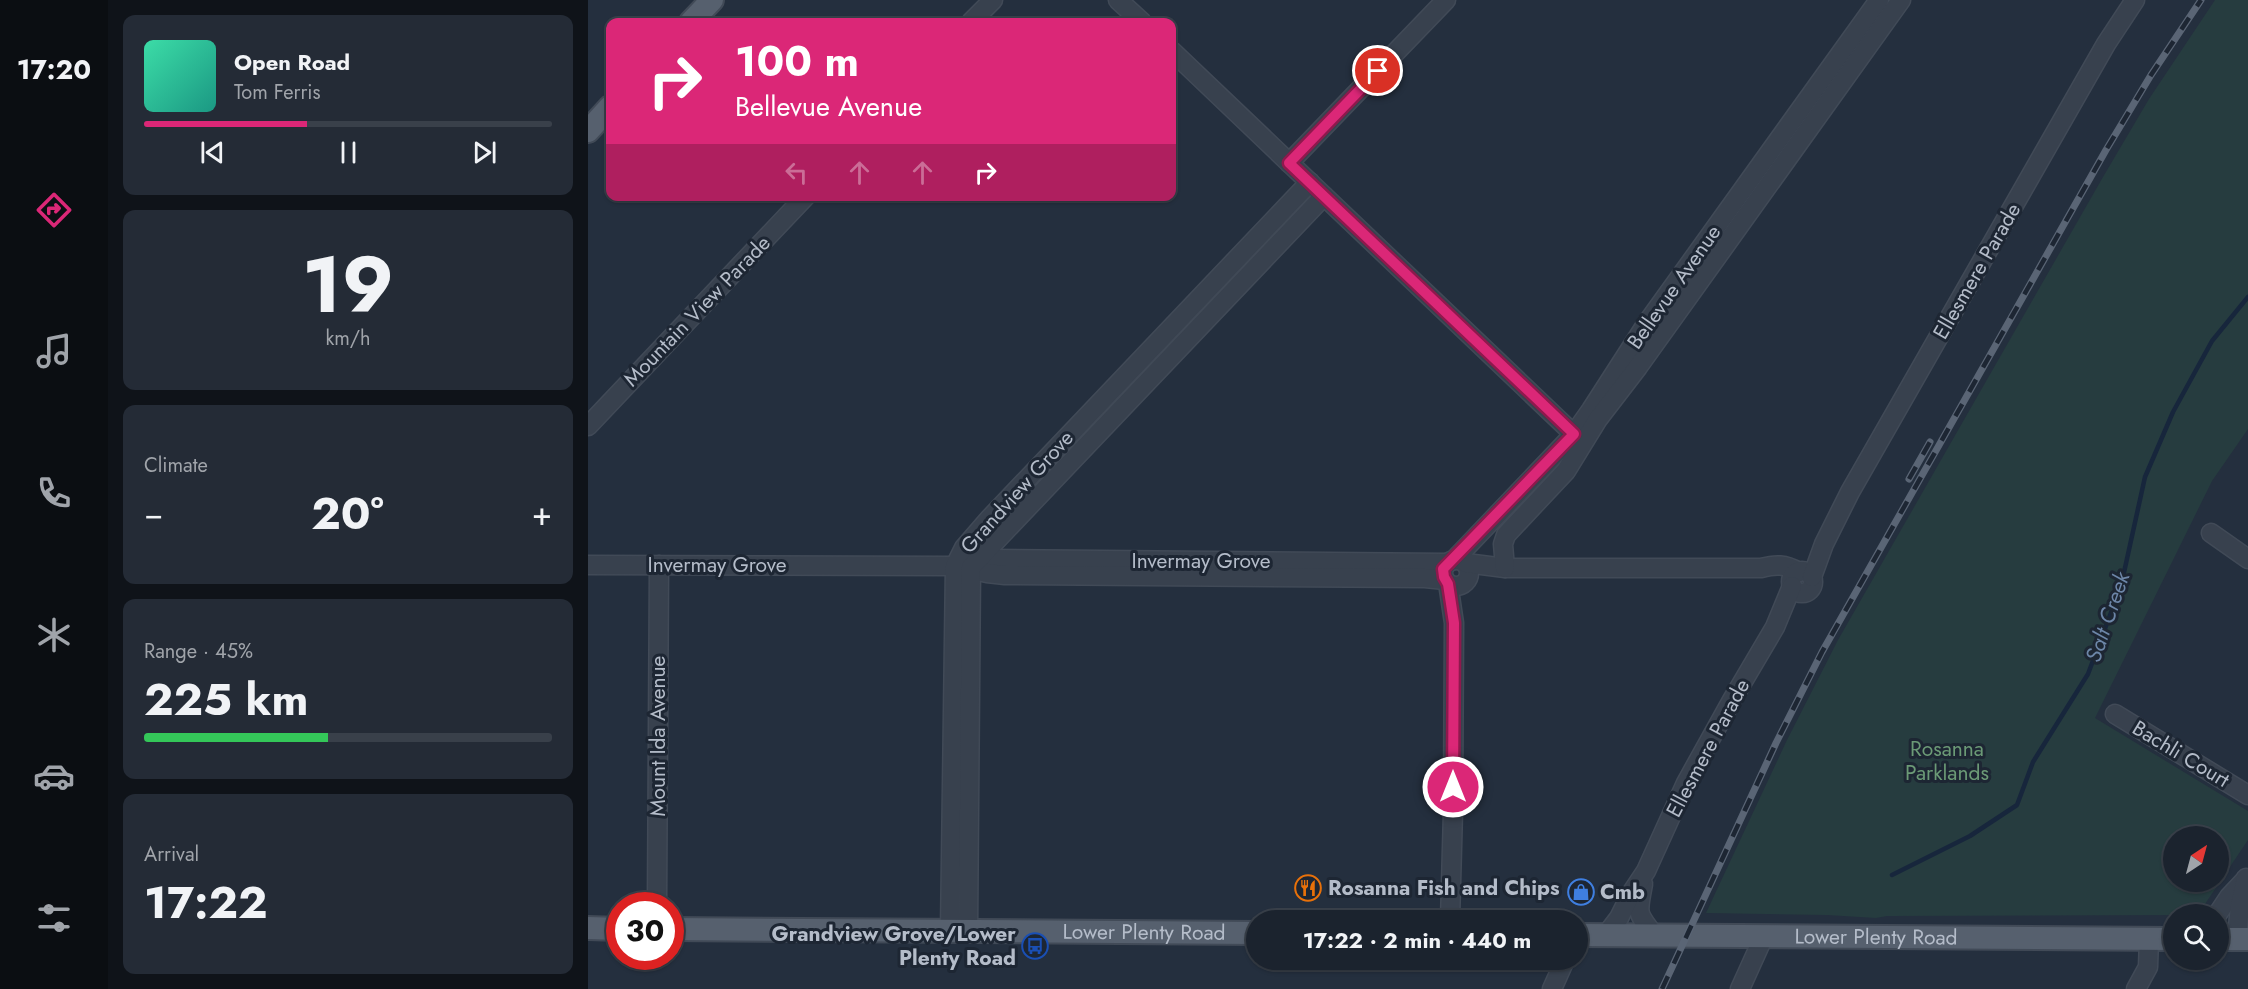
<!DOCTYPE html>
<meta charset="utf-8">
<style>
body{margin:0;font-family:Jost,sans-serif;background:#242b36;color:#f1f3f6;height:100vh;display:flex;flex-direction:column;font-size:22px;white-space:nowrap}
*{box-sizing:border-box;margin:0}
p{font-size:20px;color:#a0a4aa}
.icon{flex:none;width:33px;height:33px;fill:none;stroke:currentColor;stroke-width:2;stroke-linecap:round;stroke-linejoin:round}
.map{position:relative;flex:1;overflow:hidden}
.panel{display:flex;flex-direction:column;gap:15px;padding:15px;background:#0f1319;width:480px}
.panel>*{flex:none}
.hud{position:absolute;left:18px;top:18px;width:570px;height:183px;border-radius:12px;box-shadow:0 2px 4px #0004,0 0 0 2px #39404a;background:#db2777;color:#fff;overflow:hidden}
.needle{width:39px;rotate:36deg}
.fabs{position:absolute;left:1575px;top:826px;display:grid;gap:12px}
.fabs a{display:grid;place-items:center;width:66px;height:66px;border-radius:50%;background:#1b232e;box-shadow:0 2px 4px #0004,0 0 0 2px #39404a;font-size:30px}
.speed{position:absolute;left:18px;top:892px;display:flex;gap:12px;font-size:30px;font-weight:700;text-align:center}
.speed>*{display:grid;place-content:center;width:78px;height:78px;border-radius:50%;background:#1b232e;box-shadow:0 2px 4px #0004,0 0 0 2px #39404a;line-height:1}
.speed .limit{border:9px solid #d22;background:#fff;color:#111}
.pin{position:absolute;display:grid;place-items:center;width:51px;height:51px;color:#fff;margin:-26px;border:3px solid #fff;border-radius:50%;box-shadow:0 2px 6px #0007}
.me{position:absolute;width:66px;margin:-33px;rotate:0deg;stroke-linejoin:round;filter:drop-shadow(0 0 4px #0008)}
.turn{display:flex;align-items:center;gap:21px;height:126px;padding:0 30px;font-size:27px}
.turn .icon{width:78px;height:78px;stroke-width:2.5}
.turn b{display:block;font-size:42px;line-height:51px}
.lanes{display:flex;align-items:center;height:57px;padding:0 30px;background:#0003;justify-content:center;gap:30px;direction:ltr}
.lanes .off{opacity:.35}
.big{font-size:45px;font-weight:700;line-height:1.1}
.panel .card{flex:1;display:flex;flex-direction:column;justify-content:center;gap:9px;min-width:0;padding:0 21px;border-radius:12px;background:#242b36}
.panel .dial{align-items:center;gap:0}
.dial b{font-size:78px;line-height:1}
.song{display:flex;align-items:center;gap:18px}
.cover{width:72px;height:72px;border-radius:9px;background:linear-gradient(135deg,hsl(160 70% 55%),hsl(170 70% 35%))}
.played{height:6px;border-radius:3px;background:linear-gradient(90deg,#db2777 40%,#39404a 40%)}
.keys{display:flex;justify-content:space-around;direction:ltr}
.heat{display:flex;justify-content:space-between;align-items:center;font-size:33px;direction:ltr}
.charge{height:9px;border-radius:4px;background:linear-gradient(90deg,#34c759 45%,#39404a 0)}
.trip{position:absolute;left:658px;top:910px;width:342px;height:60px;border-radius:30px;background:#1b232e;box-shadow:0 2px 4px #0004,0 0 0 2px #39404a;font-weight:700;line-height:60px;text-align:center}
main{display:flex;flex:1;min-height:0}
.dock{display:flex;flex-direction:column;width:108px;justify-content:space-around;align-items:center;background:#0b0e12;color:#a0a4aa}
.dock .icon{width:42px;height:42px}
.dock .active{color:#db2777}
.dock b{font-size:27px;color:#f1f3f6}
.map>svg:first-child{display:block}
.park{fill:#263c3f;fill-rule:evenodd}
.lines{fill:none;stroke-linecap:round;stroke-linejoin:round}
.stream{stroke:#17263c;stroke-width:4.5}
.minor-casing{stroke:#414a57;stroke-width:21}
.major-casing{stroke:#414a57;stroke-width:26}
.minor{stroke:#38414e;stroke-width:18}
.major{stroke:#56606e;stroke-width:22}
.rail-casing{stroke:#5a6575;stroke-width:7}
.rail{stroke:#1d2633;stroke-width:4.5;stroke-dasharray:14;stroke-linecap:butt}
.route-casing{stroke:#8e194d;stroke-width:15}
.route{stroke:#db2777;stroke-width:10}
.labels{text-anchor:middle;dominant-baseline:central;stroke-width:6;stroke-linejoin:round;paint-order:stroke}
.street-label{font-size:21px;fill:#b4bcc9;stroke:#1d2633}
.park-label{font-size:21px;fill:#6b9a76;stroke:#1d2633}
.poi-label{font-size:21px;font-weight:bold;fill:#b4bcc9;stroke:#1d2633;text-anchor:start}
.water-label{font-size:22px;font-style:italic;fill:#6d86a8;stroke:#1d2633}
</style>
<main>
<nav class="dock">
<b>17:20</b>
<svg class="icon active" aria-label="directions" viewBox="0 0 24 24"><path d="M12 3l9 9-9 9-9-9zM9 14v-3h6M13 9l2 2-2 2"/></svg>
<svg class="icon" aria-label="music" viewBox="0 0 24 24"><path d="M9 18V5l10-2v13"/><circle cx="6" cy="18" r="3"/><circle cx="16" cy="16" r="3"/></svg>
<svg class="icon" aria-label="phone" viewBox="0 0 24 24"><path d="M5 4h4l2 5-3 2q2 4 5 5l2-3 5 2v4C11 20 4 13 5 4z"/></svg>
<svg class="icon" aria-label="climate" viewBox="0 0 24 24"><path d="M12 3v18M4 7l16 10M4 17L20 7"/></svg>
<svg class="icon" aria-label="car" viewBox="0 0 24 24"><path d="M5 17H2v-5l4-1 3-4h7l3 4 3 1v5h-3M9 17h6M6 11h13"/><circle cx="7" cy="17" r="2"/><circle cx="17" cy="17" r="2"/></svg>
<svg class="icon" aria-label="filters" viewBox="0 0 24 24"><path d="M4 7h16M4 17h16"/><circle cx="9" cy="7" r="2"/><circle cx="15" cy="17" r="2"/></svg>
</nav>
<section class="panel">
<div class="card">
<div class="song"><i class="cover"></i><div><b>Open Road</b><p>Tom Ferris</p></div></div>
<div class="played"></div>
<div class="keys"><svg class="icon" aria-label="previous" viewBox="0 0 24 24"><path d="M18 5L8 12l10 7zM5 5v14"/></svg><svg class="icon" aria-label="pause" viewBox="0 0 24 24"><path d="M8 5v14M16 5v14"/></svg><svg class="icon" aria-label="next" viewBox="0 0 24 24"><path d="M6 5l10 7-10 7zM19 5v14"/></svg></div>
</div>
<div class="card dial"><b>19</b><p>km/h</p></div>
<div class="card"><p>Climate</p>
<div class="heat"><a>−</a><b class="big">20°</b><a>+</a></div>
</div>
<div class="card"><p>Range · 45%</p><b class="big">225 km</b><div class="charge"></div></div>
<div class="card"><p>Arrival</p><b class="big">17:22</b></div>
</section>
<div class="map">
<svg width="1660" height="989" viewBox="0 0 1660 989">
<rect width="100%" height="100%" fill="#242f3e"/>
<path class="park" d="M1627,0H1660V429L1624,481L1507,718L1660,811V840L1615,907L1610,914L1604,915L1299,916L1288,918L1239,915L1118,913L1199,740L1250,640L1515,177L1561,99ZM1586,837H1630V882H1586Z"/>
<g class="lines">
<path class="stream" d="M1304,875L1382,836L1429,805L1445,762L1500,674L1533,586L1557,477L1585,412L1624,341L1660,297"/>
<g class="minor-casing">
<g id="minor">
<path d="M530,0L554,22"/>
<path d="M383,22L405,0"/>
<path d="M584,51L993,441"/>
<path d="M701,163L858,0"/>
<path d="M0,426L218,196"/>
<path d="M1623,533L1660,559"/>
<circle cx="868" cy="573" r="13"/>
<path d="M866,560L986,434L1003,410L1059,323L1291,0"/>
<path d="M383,562L398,559L860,563"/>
<path d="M878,563L917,568H1173C1188,564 1197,564 1211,572"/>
<path d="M0,565L367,566L399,573L417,575L837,578L857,580"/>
<path d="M917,568L915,544L918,535L978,471L1010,419L1050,367L1313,0"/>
<circle cx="1214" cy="582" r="11"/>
<path d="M1224,577L1236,544L1262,492L1518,44L1547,0"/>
<path d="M860,583L866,623L865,811L862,921"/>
<path d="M1527,714L1660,795"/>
<path d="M1055,884C1050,913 1047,911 1066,935"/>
<path d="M69,906L71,565"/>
<path d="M1629,915L1641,897L1657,880"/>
<path d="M362,931L367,566L376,548L402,518L722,182"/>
<path d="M380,931L383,567L736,196"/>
<path d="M1018,935L1031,918L1044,892L1058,871L1098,783L1144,700L1187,627L1204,586"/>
<path d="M1649,939L1652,905L1658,878"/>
<path d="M964,989L977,960"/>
<path d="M1152,989L1176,936"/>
<path d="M1548,989L1560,967L1561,939"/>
</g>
</g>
<g class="major-casing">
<g id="major">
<path d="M103,22L124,0"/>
<path d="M0,131L22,107"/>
<path d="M0,928L32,929"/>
<path id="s1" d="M82,929L669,933"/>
<path id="s2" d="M990,935L1586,939"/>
<path d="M1630,939H1660"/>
</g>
</g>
<use href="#minor" class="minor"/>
<use href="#major" class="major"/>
<g class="rail-casing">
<g id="rail">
<path d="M1321,479L1342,442"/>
<path d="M1074,989L1188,743L1234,652L1518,150L1563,75L1613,0"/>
</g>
</g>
<use href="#rail" class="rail"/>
</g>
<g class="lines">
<g class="route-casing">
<path id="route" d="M790,71L701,163L986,434L855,569L856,577L860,584L866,623L865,787"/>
</g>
<use href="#route" class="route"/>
</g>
<defs>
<g id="restaurant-ring" transform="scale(1.35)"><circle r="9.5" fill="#1d2633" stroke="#e8710a" stroke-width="1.5"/><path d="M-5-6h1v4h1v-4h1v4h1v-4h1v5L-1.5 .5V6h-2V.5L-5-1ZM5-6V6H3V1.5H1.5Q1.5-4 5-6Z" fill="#e8710a"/></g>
<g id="shop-ring" transform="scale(1.35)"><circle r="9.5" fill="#1d2633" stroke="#3f7fe0" stroke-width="1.5"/><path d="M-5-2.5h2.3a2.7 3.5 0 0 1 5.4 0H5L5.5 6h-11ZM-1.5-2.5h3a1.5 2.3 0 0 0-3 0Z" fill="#3f7fe0"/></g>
<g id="bus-ring" transform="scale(1.35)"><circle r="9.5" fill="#1d2633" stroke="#1a4fb4" stroke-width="1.5"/><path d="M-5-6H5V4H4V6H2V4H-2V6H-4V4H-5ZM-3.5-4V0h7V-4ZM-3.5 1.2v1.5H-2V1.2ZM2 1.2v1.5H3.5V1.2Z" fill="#1a4fb4"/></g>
</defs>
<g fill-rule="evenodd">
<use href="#restaurant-ring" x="720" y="888"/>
<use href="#shop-ring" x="993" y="892"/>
<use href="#bus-ring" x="447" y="946"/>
</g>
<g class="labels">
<g class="street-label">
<text transform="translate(1389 271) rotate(-60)">Ellesmere Parade</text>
<text transform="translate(1086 287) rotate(-55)">Bellevue Avenue</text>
<text transform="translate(109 311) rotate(-46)">Mountain View Parade</text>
<text transform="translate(429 492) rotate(-48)">Grandview Grove</text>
<text x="613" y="561">Invermay Grove</text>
<text x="129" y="565">Invermay Grove</text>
<text transform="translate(70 736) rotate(-90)">Mount Ida Avenue</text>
<text transform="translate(1120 748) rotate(-62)">Ellesmere Parade</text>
<text transform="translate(1593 754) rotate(31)">Bachli Court</text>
<text stroke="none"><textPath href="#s1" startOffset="474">Lower Plenty Road</textPath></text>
<text stroke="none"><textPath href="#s2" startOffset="298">Lower Plenty Road</textPath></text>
</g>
<g class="park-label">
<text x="1359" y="749">Rosanna<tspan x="1359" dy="24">Parklands</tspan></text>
</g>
<g class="poi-label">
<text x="740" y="888">Rosanna Fish and Chips</text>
<text x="1012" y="892">Cmb</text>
<text x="428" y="934" text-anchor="end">Grandview Grove/Lower<tspan x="428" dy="24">Plenty Road</tspan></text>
</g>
<g class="water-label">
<text transform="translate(1519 617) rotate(-71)">Salt Creek</text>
</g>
</g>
</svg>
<div class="fabs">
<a><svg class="needle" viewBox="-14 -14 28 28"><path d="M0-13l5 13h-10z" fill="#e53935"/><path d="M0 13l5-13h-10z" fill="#a0a4aa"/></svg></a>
<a><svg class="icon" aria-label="search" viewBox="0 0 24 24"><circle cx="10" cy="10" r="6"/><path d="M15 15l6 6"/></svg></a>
</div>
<div class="speed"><div class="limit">30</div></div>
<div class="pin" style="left:790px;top:71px;background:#d93025"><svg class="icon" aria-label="arrive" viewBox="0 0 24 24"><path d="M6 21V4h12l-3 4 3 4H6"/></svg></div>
<svg class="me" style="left:865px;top:787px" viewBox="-20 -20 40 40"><circle r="17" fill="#db2777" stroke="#fff" stroke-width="3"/><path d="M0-11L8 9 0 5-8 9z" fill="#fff"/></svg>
<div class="trip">17:22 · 2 min · 440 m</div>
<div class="hud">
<div class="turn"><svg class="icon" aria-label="right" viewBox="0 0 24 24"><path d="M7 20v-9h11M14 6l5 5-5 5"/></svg><div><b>100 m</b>Bellevue Avenue</div></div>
<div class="lanes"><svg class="icon off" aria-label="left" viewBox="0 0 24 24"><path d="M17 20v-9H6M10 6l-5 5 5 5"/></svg><svg class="icon off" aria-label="ahead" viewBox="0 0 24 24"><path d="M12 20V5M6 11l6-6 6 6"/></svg><svg class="icon off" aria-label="ahead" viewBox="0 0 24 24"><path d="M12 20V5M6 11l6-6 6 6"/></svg><svg class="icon" aria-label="right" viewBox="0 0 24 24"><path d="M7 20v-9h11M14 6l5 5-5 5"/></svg></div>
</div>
</div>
</main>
